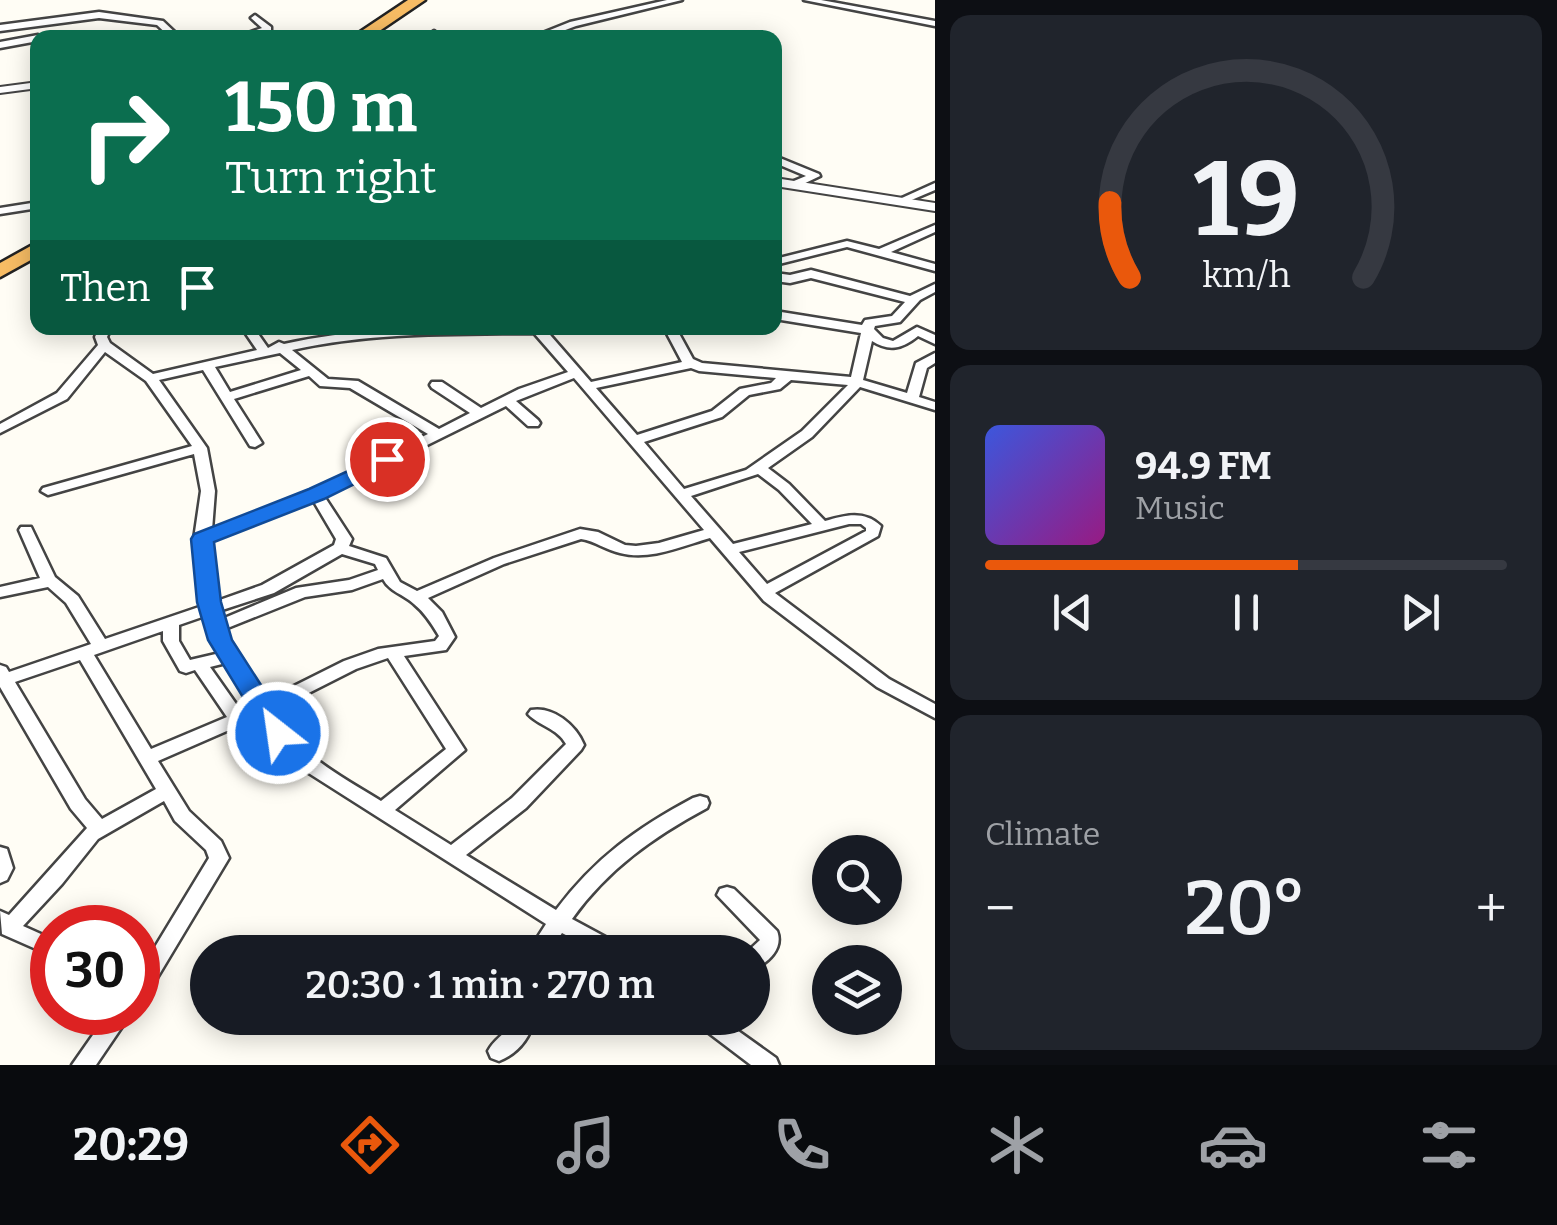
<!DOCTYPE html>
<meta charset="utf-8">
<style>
body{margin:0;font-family:Bitter,serif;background:#20242c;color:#f1f3f6;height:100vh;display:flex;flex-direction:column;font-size:38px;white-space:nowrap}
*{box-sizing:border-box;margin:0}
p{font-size:32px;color:#9ea1a6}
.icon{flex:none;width:55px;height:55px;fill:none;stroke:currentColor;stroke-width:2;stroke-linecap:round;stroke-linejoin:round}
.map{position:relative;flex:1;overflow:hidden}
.panel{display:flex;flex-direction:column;gap:15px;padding:15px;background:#0d0f14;width:622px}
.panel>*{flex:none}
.guide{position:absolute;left:30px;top:30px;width:752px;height:305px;border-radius:20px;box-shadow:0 5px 25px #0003;background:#0b6e4f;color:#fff;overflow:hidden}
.tools{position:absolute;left:812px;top:835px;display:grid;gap:20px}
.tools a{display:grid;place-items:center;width:90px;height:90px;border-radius:50%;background:#171b24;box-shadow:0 5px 25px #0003;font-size:50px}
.speed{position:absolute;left:30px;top:905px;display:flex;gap:20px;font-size:50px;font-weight:700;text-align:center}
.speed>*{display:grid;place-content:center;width:130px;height:130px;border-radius:50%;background:#171b24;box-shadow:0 5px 25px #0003;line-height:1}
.speed .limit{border:15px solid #d22;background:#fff;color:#111}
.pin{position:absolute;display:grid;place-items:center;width:85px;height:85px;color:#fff;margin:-42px;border:5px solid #fff;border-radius:50%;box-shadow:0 2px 10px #0007}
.me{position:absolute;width:110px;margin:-55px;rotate:330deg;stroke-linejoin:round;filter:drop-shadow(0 0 8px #0008)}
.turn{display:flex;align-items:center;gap:35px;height:210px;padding:0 30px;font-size:45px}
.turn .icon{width:130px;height:130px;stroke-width:2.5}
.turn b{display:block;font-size:70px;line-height:85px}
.then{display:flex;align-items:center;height:95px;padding:0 30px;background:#0003;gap:20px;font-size:38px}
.big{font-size:75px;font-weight:600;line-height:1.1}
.panel .card{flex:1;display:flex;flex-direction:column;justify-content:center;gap:15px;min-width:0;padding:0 35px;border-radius:20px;background:#20242c}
.panel .dial{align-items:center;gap:0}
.dial svg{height:260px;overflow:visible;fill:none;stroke:#363941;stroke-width:7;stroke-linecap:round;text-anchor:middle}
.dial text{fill:#f1f3f6;stroke:none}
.song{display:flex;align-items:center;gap:30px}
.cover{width:120px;height:120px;border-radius:15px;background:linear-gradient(135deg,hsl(230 70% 55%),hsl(310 70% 35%))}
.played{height:10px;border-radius:5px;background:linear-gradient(90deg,#ea580c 60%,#363941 60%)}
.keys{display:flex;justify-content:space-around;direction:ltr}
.heat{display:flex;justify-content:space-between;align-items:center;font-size:55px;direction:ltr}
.trip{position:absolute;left:190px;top:935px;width:580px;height:100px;border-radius:50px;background:#171b24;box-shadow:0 5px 25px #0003;font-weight:600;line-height:100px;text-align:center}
.tab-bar{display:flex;height:160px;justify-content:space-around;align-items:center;background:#090b0e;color:#9ea1a6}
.tab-bar .icon{width:70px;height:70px}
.tab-bar .selected{color:#ea580c}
.tab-bar b{font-size:45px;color:#f1f3f6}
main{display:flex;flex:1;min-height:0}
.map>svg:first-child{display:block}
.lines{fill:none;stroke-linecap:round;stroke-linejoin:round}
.minor-casing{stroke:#444;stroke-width:5}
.tertiary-casing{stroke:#444;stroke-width:4}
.trunk-casing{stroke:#222;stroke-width:5}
.minor{fill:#fff;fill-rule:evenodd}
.tertiary{fill:#fff;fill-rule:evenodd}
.trunk{fill:#f7bc64;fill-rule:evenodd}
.route{fill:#1a73e8;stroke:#114b97;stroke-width:2.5}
</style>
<main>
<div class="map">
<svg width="935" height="1065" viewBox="0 0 935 1065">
<rect width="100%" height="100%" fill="#fffdf5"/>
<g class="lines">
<g class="minor-casing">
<g id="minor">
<path d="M667,0H682L576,26L544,38H530L570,22Z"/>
<path d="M804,0H821L935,21V26Z"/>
<path d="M99,12L163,21L181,38H171L157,25L99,18L0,31V25Z"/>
<path d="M255,15L271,27V31L249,38H234L262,28L251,18Z"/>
<path d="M434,31L443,38H433L430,34Z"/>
<path d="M38,35L42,38H38V41L0,48V42Z"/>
<path d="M189,35L209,38H185Z"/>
<path d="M775,156L819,174L820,176L797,187H789V183L806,176L775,163Z"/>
<path d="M935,183V190L902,204L893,202Z"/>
<path d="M38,202V208L0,214V208Z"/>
<path d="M935,225V232L891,252L935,264V271L847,247L775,265V259L847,241L879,249Z"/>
<path d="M811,270L910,296L935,284V292L920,300L900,322L875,326L874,329L883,338L893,341L917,327L935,335V344L918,336C902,349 889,352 872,341L863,380L907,393L916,363L935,353V363L927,368L919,397L935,402V410L860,387L812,437L768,468L789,484L825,521C846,515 864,510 881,526L878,536L775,593L889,679L935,704V718L877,687L764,601L710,538C682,546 650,561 620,553C606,550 595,541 581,539L504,564L428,598L442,612L455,637L446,650L404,656L465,750L395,810L451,845L512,798L566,744C557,728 539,726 528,714L531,710C553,706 576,725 584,745L581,750L526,808L466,855L556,910C595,858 637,828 693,798L700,796L707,798L709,803L707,808C653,837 608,869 572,919L622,946L625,952H598L562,933L549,952H528L546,924L296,765L272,737L259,717L158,761L189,811L221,841L229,858L145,998L138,1001V975L209,858L206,850L175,821L164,801L98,839L62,884L23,926L52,939V956L2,934L0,911L9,915L87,828L71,809L0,687V665L6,667L9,672L91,644L66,603L48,587L0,597V587L40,578L19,530L21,527H31L55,577L78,596L105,639L202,606L194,539L201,491L194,454L48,495L41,491L43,488L192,446L146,381L105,352L67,399L0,433V424L57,393L98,345L95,337L99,328H111L107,337L110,343L153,374L257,350L242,328H254L268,348L279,342L284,344C370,325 457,328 544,328L591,382L682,362L664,328H676L693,359L702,363L851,377L861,333L775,319V311L862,325L865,320L892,316L905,302L811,278L790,283L775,281V273L790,275ZM534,333L568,372L519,389L481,408L442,382H432L430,385L432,388L470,413L439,429L358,381L328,379L292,350C371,332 454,334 534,333ZM280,353L301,370L230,392L215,367ZM691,368L699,371L776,378L771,383L740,389L712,411L637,435L596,388ZM203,370L250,446L255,447L262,443L234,399L309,376L320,386L350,388L428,434L311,491L212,530L215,491L207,448L159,380ZM574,378L704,530L659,543L636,546L625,545L598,532L580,529L494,558L417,591L400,582L386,558L349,546L352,539L324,496L506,406L528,426H538L540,423L538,420L516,401ZM791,380L848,385L802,431L746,470L684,489L644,442L722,417L749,395L780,389ZM758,474L779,490L812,524L733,544L691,496ZM313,500L336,539L334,545L262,585L217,601L211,541ZM849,524H861L866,528V531L767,584L739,552ZM342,554L375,564L378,570L349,580L296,588L222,619L219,611L274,593ZM383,579C390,592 403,594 414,604C425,613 432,624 439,636L435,641L378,649L344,661L266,700L228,640L225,629L305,597L352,590ZM205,616L212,640L220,653L190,660L179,641V625ZM163,631V641L180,671L186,673L195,670L227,717L151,749L94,655ZM388,658L446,749L381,801C336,773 303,758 273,711L356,669ZM80,660L156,789L102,819L85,799L15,682ZM226,663L253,706L241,711L210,667Z"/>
<path d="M0,847L7,849L13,868L7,880L0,883Z"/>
<path d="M727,887L734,889L777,931C784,948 768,964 752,969V952H747L760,940L717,895L720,889Z"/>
<path d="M109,1012H132L96,1065H72Z"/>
<path d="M514,1018H535C530,1037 519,1053 499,1061L491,1058L488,1051C495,1037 509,1033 514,1018Z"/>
<path d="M693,1018H720L776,1058L779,1065H751L697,1024Z"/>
</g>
</g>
<g class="tertiary-casing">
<g id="tertiary">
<path d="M38,82V88L0,93V87Z"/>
<path d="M775,178L935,203V211L775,186Z"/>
</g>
</g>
<g class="trunk-casing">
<g id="trunk">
<path d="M408,0H425L369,38H351Z"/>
<path d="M38,242V256L0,277V263Z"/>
</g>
</g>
<use href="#minor" class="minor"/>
<use href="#tertiary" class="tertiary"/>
<use href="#trunk" class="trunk"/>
</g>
<path class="route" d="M387,453L395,455L398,459L395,464L324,499L214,542L221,602L232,640L292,733L288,740H269L208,640L197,602L191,539L194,534L309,489Z"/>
</svg>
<div class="tools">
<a><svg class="icon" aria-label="search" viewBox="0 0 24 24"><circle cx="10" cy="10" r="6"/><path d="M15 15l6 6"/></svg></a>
<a><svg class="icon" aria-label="layers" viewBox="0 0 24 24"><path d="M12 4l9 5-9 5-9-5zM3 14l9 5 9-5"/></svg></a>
</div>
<div class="speed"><div class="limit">30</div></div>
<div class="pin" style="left:387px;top:459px;background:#d93025"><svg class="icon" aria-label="arrive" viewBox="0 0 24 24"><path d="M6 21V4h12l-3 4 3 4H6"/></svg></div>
<svg class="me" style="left:278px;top:733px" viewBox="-20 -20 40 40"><circle r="17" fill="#1a73e8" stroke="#fff" stroke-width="3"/><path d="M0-11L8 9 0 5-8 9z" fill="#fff"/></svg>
<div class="trip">20:30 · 1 min · 270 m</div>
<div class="guide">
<div class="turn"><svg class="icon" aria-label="right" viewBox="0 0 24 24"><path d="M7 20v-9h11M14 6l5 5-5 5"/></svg><div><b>150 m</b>Turn right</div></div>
<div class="then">Then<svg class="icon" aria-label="arrive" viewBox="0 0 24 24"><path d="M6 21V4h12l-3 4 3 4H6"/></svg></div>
</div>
</div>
<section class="panel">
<div class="card dial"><svg viewBox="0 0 100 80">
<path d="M14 69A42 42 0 1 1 86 69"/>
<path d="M14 69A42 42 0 0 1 8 46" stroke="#ea580c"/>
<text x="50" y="56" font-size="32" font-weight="700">19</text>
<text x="50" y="72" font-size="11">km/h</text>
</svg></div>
<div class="card">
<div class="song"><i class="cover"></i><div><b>94.9 FM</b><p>Music</p></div></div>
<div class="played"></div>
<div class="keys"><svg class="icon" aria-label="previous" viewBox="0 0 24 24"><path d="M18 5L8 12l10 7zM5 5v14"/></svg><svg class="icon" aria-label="pause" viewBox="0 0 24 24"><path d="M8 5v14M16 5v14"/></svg><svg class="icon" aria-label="next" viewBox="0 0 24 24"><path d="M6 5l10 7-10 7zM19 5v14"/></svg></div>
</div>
<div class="card"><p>Climate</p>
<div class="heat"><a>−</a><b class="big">20°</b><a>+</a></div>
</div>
</section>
</main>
<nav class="tab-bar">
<b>20:29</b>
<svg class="icon selected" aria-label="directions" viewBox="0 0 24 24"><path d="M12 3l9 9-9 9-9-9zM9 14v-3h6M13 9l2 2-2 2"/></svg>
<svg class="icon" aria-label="music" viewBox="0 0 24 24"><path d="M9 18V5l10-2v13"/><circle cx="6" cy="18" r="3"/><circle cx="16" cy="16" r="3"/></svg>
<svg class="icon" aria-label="phone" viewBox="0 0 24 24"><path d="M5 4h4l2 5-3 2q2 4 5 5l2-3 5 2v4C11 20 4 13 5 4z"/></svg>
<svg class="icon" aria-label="climate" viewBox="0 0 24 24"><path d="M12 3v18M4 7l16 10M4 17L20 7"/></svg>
<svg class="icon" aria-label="car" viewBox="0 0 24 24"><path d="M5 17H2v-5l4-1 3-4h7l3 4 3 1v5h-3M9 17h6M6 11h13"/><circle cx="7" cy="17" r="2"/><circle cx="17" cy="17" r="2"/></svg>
<svg class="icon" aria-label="filters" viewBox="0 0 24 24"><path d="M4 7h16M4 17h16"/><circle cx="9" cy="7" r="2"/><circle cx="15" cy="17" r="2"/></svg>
</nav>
